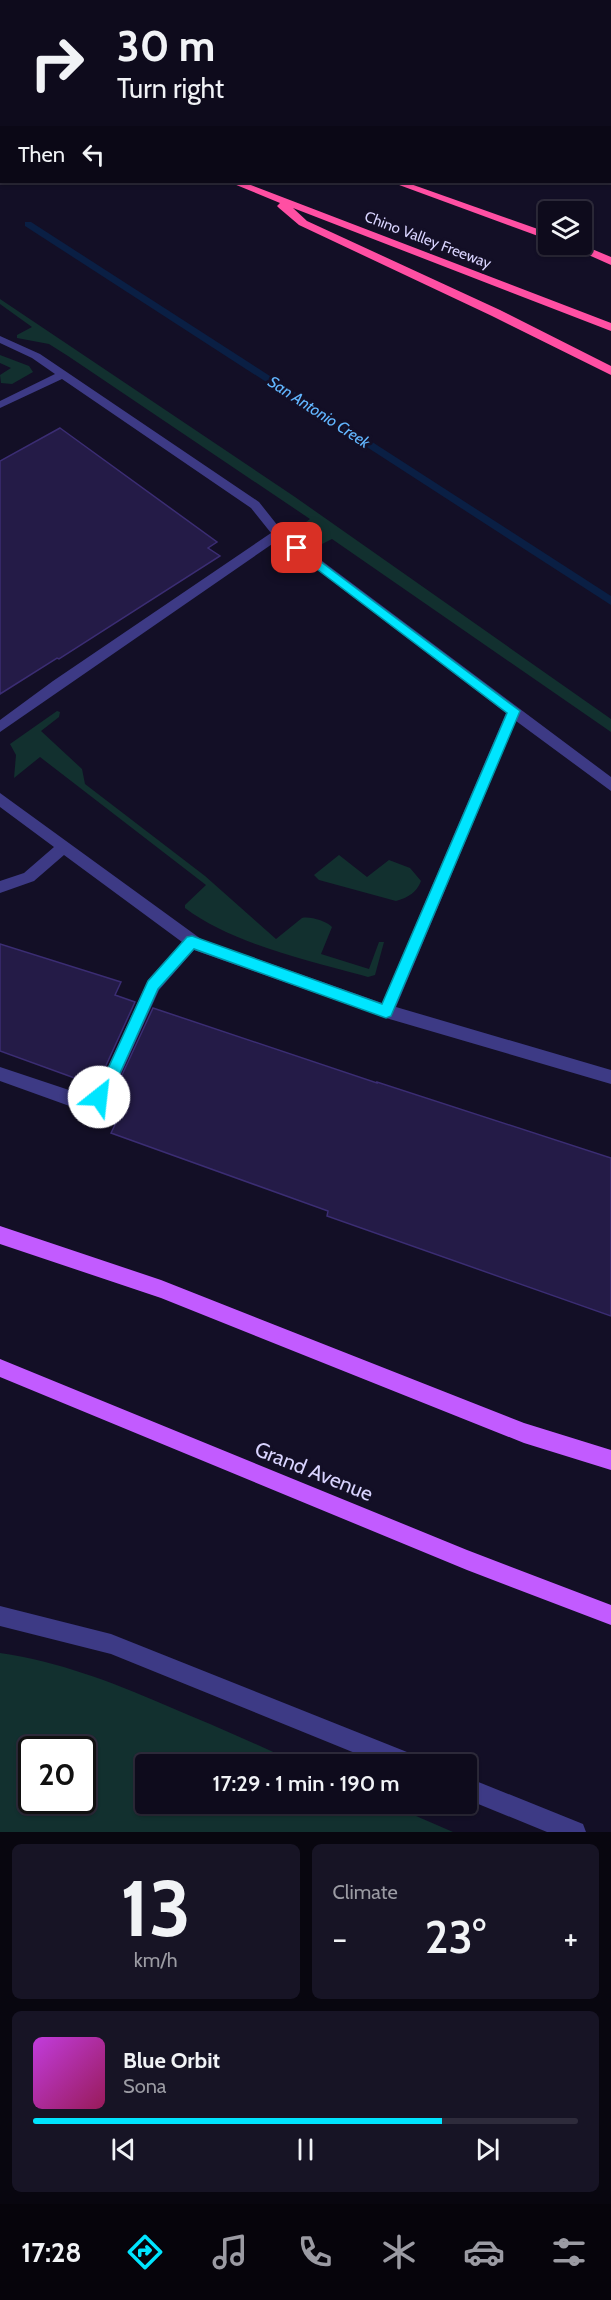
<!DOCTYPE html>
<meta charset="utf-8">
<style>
body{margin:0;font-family:Cabin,sans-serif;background:#171425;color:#f1f3f6;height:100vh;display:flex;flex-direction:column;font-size:22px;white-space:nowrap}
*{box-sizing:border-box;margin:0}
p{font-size:20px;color:#9b9ba3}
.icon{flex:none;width:33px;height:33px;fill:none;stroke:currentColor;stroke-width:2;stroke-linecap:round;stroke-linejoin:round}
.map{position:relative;height:1832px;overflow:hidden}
.side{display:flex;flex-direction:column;gap:12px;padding:12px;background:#08060f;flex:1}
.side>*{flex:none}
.top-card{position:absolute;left:0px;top:0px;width:612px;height:183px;box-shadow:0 2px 4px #0004,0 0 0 2px #2e2b3b;background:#0e0b1c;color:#f1f3f6;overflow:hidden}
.buttons{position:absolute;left:538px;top:201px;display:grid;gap:12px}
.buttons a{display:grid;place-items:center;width:54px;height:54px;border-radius:6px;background:#0e0b1c;box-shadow:0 2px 4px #0004,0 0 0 2px #2e2b3b;font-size:30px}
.speed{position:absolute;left:18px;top:1736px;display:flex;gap:12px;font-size:30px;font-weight:700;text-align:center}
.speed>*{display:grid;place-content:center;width:78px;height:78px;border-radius:50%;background:#0e0b1c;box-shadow:0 2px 4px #0004,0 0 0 2px #2e2b3b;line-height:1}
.speed .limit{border:3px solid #111;border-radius:9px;background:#fff;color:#111}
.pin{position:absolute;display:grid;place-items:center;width:51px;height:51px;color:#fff;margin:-26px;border-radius:12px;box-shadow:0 3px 9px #0006}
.me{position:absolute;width:66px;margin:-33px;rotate:29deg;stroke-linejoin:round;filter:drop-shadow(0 0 4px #0008)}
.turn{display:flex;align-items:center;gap:21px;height:126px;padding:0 18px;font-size:27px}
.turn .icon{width:78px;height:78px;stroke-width:2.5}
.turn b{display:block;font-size:42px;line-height:51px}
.then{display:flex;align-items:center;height:57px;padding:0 18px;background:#0003;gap:12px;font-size:22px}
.big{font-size:45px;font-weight:600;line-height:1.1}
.side .widget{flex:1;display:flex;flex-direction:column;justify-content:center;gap:9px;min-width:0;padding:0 21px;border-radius:9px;background:#171425}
.side .dial{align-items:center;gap:0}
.dial b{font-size:78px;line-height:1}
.song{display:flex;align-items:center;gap:18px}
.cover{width:72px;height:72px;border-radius:9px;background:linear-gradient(135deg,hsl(290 70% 55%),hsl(330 70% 35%))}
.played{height:6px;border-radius:3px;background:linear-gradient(90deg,#00e5ff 75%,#2e2b3b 75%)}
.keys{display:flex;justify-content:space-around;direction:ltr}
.heat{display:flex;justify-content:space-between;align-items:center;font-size:33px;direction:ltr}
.side .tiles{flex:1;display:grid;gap:12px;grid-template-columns:1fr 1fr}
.widget:last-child{grid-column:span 2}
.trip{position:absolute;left:135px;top:1754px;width:342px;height:60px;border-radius:6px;background:#0e0b1c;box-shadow:0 2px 4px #0004,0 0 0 2px #2e2b3b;font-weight:600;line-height:60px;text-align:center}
.dock{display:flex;height:96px;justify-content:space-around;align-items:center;background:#06040b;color:#9b9ba3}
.dock .icon{width:42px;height:42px}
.dock .current{color:#00e5ff}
.dock b{font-size:27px;color:#f1f3f6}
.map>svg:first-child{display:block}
.green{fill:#12302f;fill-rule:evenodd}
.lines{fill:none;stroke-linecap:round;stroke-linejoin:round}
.stream{fill:#0a1f44;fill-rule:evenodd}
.building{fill:#241b47;stroke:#3b2d73;stroke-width:1.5}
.lane{fill:#3d3a85;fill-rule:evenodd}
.street{fill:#3d3a85;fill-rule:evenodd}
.primary{fill:#c25bff;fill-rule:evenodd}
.highway{fill:#ff4fa3;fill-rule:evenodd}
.route{fill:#00e5ff;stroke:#0095a6;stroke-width:1.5}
.labels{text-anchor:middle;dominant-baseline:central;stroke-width:6;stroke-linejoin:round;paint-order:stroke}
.far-street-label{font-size:15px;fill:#d9d4ff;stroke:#130f26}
.far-water-label{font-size:16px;font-style:italic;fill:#62b6ff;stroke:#130f26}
.near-street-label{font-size:21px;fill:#d9d4ff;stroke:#130f26}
</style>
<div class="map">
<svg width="611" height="1832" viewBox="0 0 611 1832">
<rect width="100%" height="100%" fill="#130f26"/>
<g class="green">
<path d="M0,299L295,497L611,719V732L332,539L314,548L311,546L306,522L310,519L68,356L49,344L17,338V335L32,327L0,304Z"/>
<path d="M0,355L29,366L33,372L12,384L1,383L0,375L11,368L0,363Z"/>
<path d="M57,711L60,712L59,717L41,731L82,769L85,784L205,876L276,939L302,918C310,916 326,921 332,927L321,954L369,969L379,942H384L375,975L368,977L361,975C306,960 231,943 185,908V905L206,885L40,757L14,778L16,755L10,744Z"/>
<path d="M339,855L367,877L389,860L410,868L421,881C416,893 409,897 396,901L319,880L314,875Z"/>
<path d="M0,1653C60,1662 109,1681 165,1705C210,1724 255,1743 299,1764H146V1803H386L453,1832H0ZM32,1749H82V1800H32Z"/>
</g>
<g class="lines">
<path class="stream" d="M25,222H31L611,596V605L25,226Z"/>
</g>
<g class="building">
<path d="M60,428L217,542L208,548L220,556L59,659L57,658L0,694V461Z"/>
<path d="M0,944L121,982L115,995L135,1002L103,1072L94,1085L0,1051Z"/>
<path d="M153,1008L377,1083V1082L611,1158V1316L327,1216L328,1211L111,1133L128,1098L114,1092Z"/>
</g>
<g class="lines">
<g class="lane">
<path d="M0,336L40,354L259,502L282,531L611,777V791L516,721L396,1007L611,1070V1084L386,1018L194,950L159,990L117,1083L105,1102L75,1108L0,1081V1067L75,1092L94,1090L105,1073L148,980L182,942L64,855L34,881L0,893V881L24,873L54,847L0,807V793L201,939L382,1003L506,713L278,540L0,732V720L53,681L271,533L251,508L62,379L0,408V401L55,374L32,358L0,343Z"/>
<path d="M0,1606L111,1634L417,1756L420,1764H382L111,1654L0,1626Z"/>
<path d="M466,1777L583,1824L586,1832H547L466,1799Z"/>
</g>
<path class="street" d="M584,0H603L602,2Z"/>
<g class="primary">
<path d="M0,1226L161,1280L524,1423L611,1450V1470L524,1443L161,1298L0,1244Z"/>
<path d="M0,1359L467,1550L611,1605V1625L467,1570L0,1377Z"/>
</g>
<g class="highway">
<rect x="0" y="21" width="2" height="6"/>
<rect x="0" y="83" width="2" height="7"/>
<path d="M229,182H243L611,323V331L293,208L307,221L500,310L611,366V375L492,316L299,225L279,208L277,206L280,203Z"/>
<path d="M391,182H405L549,233V240Z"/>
<path d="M564,244H580L611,257V265Z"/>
</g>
</g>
<path class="route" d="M297,544L520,711L391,1016L386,1018L194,949L158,989L116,1082L105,1102L99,1104L94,1102L92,1097L106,1073L148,981L187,937L192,936L382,1004L507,713L293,551L291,548Z"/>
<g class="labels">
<g class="far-street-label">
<text transform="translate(428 240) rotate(21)">Chino Valley Freeway</text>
</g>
<g class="far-water-label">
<text transform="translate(319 412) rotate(33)">San Antonio Creek</text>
</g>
<g class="near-street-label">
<text transform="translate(314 1471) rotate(22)">Grand Avenue</text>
</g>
</g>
</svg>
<div class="buttons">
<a><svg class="icon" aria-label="layers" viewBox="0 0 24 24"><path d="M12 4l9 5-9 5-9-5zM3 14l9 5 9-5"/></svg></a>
</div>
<div class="speed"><div class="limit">20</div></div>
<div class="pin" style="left:297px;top:548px;background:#d93025"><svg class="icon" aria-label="arrive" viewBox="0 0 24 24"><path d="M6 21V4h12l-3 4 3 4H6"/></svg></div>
<svg class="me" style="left:99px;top:1097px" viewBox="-20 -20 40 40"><circle r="19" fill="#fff"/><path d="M0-13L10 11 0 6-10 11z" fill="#00e5ff"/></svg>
<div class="trip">17:29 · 1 min · 190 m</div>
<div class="top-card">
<div class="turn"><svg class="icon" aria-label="right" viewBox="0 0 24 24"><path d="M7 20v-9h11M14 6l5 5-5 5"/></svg><div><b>30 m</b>Turn right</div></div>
<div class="then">Then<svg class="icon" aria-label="left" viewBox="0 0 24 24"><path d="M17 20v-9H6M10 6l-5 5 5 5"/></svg></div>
</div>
</div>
<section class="side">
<div class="tiles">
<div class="widget dial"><b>13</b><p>km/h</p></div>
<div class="widget"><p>Climate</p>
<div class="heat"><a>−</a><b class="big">23°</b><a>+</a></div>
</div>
<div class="widget">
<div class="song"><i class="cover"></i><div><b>Blue Orbit</b><p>Sona</p></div></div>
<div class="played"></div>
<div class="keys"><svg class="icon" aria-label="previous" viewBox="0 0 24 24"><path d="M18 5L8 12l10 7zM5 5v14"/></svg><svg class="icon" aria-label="pause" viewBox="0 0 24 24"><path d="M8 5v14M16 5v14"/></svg><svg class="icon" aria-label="next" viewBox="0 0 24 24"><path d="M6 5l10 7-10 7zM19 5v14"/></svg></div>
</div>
</div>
</section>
<nav class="dock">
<b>17:28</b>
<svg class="icon current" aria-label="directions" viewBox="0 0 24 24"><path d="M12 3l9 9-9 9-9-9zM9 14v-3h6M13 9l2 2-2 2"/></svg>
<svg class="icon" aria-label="music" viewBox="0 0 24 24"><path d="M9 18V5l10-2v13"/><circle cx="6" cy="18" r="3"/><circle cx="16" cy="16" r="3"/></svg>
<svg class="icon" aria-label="phone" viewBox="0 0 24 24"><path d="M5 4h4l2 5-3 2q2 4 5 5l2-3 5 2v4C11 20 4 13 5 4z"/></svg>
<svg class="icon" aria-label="climate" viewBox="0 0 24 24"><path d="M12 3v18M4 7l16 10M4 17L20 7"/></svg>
<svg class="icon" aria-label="car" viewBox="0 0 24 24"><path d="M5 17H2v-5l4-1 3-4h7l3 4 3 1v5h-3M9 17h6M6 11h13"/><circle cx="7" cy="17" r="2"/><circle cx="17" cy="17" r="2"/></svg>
<svg class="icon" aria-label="filters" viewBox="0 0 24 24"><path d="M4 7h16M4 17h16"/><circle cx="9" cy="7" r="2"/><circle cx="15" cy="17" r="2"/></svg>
</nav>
